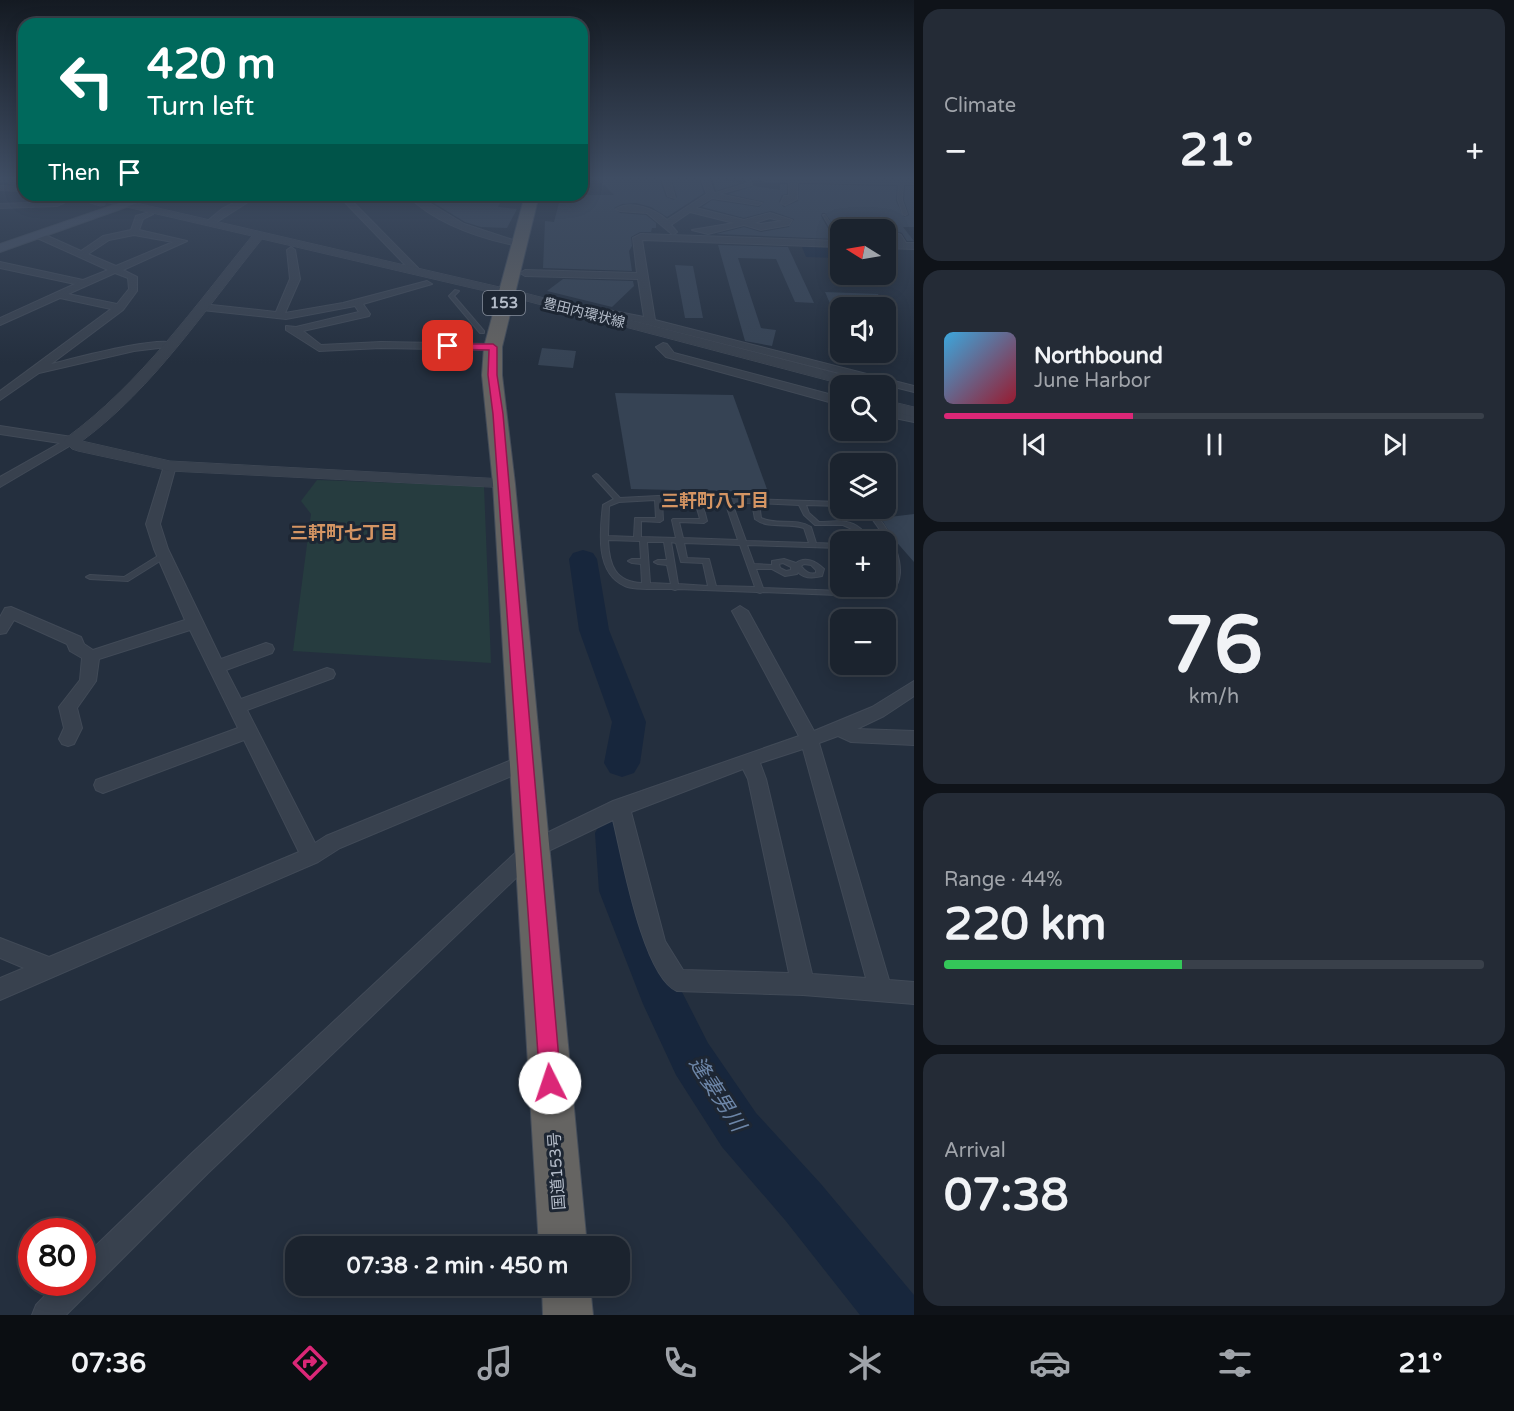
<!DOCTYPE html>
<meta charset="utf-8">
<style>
body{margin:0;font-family:"Varela Round","Noto Sans JP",sans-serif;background:#242b36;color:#f1f3f6;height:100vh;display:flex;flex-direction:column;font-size:22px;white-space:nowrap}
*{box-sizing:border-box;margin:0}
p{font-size:20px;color:#a0a4aa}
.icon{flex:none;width:33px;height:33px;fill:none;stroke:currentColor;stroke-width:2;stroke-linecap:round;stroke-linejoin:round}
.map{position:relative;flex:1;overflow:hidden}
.drawer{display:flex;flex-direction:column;gap:9px;padding:9px;background:#0f1319;width:600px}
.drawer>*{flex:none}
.hud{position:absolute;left:18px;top:18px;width:570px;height:183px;border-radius:18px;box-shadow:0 3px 15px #0003,0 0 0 2px #39404a;background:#00695c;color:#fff;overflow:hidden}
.needle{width:39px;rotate:281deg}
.fabs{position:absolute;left:830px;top:219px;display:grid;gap:12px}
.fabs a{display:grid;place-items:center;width:66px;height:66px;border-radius:12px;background:#1b232e;box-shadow:0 3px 15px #0003,0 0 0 2px #39404a;font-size:30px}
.speed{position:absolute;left:18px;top:1218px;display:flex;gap:12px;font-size:30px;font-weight:700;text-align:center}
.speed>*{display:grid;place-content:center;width:78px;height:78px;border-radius:50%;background:#1b232e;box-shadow:0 3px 15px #0003,0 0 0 2px #39404a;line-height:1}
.speed .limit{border:9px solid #d22;background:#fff;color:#111}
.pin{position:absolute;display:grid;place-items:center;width:51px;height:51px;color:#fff;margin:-26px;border-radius:12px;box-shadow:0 3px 9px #0006}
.me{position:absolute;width:66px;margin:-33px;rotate:356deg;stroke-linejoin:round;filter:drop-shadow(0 0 4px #0008)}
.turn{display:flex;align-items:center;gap:21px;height:126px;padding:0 30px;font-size:27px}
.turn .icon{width:78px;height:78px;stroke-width:2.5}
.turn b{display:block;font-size:42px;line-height:51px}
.then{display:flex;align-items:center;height:57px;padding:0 30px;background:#0003;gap:12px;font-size:22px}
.big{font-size:45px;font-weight:800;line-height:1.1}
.drawer .card{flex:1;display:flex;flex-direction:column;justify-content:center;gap:9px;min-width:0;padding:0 21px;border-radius:18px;background:#242b36}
.drawer .dial{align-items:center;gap:0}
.dial b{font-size:78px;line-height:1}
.song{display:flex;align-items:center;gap:18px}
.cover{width:72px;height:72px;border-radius:9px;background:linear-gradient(135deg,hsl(200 70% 55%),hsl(350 70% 35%))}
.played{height:6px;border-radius:3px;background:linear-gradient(90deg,#db2777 35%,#39404a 35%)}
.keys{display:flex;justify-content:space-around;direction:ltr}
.heat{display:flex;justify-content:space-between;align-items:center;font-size:33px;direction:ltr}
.charge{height:9px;border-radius:4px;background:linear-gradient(90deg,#34c759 44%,#39404a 0)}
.trip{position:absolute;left:285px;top:1236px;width:345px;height:60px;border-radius:18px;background:#1b232e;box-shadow:0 3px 15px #0003,0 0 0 2px #39404a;font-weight:800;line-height:60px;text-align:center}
.tab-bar{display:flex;height:96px;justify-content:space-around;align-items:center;background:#0b0e12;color:#a0a4aa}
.tab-bar .icon{width:42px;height:42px}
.tab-bar .on{color:#db2777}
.tab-bar b{font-size:27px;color:#f1f3f6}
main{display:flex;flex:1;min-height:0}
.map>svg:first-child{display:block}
.green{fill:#263c3f}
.water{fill:#17263c}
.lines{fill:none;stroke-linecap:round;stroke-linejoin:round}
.river{fill:#17263c;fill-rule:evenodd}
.building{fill:#364354}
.service-casing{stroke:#414a57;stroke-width:2}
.minor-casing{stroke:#414a57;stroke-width:2}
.tertiary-casing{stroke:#414a57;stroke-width:1}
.secondary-casing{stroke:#414a57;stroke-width:2}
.trunk-casing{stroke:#434c59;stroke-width:2}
.service{fill:#38414e;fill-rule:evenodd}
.minor{fill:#38414e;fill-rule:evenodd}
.tertiary{fill:#38414e;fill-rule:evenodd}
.secondary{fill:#465061;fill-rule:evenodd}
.trunk{fill:#656462;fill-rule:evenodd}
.route{fill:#db2777;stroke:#8e194d;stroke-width:1.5}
.labels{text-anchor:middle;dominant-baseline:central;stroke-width:6;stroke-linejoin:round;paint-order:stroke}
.far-street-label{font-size:14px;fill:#b4bcc9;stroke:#1d2633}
.shield{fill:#1d2633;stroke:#878f9c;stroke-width:1.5}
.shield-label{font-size:15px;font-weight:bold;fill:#b4bcc9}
.street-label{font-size:16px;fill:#b4bcc9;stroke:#1d2633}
.neighbourhood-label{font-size:18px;font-weight:bold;fill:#d59563;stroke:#1d2633}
.near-water-label{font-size:21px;font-style:italic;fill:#6d86a8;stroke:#1d2633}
</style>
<main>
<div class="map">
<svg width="914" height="1315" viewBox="0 0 914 1315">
<rect width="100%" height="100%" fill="#242f3e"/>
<path class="green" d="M317,480L484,486L491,663L293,651L311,514L301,501Z"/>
<path class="water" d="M802,247L838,248L840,258L806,257Z"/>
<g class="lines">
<g class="river">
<path d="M583,550L593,553L597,559L609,630L646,722L640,763L634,773L622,777L610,773L604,763L612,722L579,630L569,559L573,553Z"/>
<path d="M614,817L627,822L633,833L639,891L681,990L708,1043L756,1113L821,1184L914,1295V1315H860L785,1220L722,1147L676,1075L643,1004L599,891L595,833L601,822Z"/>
</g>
</g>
<g class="building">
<path d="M598,179L660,180L666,197L674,200L677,197L672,180L699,179L704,193L667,217L651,207L636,203L622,204L614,208L620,213L646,215L656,223V228H652L651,232H640L631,237L632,246L629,251L632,271L543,268L545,221L554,222L561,195H614Z"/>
<path d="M712,179L740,182L741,183L716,191Z"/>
<path d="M780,184H787V194L782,195L779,202L784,207L798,201L799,184L897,186L896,201L904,217L909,215L904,200L905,186H914V227H903L914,241H907L902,233L886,227L883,230H840V234L825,213H822L821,216L834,239L716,234L744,227L761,232L789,227L794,219L771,211L744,218L702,207L712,200L759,207L764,202L728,194L754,186L780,190Z"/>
<path d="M443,195L503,198L498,207L517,209L507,228L481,227L465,222L424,197Z"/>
<path d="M718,245L788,247L814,303L795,302L776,259L738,258L761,328L776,330L772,346L745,341Z"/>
<path d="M675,265L693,266L703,318H685Z"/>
<path d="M563,279L633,281L634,286L612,307L547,291Z"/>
<path d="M825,292L878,294L886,308H832Z"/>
<path d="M542,348L576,351L573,368L538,365Z"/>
<path d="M615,393L733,395L768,492L631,489Z"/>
<path d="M914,514V562L893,538L881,518Z"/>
</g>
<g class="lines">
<g class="service-casing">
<g id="service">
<path d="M745,179H749L752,185L711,196L709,195L749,183Z"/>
<path d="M901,181L903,182L902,200L907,214L905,215L903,214L898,200L899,182Z"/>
<path d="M823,215H825L840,238V242L838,241Z"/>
<path d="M455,290L459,291L454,296L484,331V333H480L449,296Z"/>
<path d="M596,474L598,475L620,498L658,496L840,502V506L806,505L809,513L819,522C834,522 848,518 861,529L863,542H855L854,530L843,525H815L804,515L799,505L759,503L761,518C777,526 795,517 811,527L816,543L840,544V548L747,545L754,564L772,565V561L784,559L796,563C805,556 816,561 824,569L822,576C814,578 804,579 798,572L797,574L785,576L772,569H756L763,588L869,592C876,590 886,589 891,582C902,568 882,531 873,520C868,515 862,512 857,508C862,508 866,508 870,510C888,521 914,577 891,590C885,593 876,596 869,596C859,597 847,596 837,595C812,594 788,593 763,592L760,593L757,592L678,589L675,590L672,589C661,589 633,590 625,586C595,573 600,531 603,505L614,499L594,477L593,476ZM655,500L656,518H635L634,537L608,536L609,506L619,502ZM662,500L695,501L700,519H673L672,520L676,538L641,537V521L660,522L663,520ZM702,502H725L738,540L683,538L679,522L704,523L707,521ZM732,503H752L755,519C770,530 787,522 804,528L809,543L746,541ZM608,540L640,541L641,559H632L628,561L632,563L641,564L642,583C615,582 609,565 608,540ZM647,542H664L667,560H658L654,562L658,564L667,565L671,584L650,583ZM671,542L676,543L681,562L703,563L708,586L678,584ZM684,543L740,545L755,587L716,586L709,559L687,558ZM783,563L791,567V570L786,571L780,568L779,564ZM804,564L811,565L816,570V573C809,575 805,571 801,566Z"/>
<path d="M161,554H167L168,556L128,581L90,579L86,577L90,575L124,577Z"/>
<path d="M834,569H840V586L842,587L838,589L834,587L833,571Z"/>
</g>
</g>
<g class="minor-casing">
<g id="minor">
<path d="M662,179H670L675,198L668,196Z"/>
<path d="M701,179H709L714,193L762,203L758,205L712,198L696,208L744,220L770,213L792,220L789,225L761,230L744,225L708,234L692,230L734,223L690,212L671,225L677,232L673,235L647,213L620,211L616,209C631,200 655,209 667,220L707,194ZM770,218L782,221L761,224L754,223Z"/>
<path d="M761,179L914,180V184L797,182V199L785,205L781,203L784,196H789V182L765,181Z"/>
<path d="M0,186L24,187V191L0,190Z"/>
<path d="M70,195L78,196L57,206L0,208V204L56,202Z"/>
<path d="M249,195H259L212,225L205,223L222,209Z"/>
<path d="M338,195H346L418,268V272H412Z"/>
<path d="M407,195H416L464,224L522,243L518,246C479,238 436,224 407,195Z"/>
<path d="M149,212L153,214L143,219L139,230L187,241L123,270L137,277V291L123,310L51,364C72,359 163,334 176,344L175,346L134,351L39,373L0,400V391L111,309L60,298L0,325V318L75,284L0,268V262L83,280L108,270L35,237V233H41L81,251L103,236L131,230L136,216ZM134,235L173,242L116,266L88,254L109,240ZM115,273L128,278L129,289L117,304L68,294Z"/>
<path d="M885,229L901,235L906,243H914V249L885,248V242L897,243L895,239L885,235Z"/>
<path d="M641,234L840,241V247L642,240L655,320L914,386V392L634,321L608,316L592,317V313L608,310L644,317L638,279L525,276L520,273L525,270L637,273L633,238Z"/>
<path d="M291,247L295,250L300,279L285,313L343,303L427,281L432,284L363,304L370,314L369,316L303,331L321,345L381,342L493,344L498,347L493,350L381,348L319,351L286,330V326L296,327L359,312L355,306L286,319L202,310L197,307L202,304L276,312L290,279L287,250Z"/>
<path d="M663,343L667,344L674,353L840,397V405L666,357L656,347Z"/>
<path d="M885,408L914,414V422L885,416Z"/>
<path d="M0,426L72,437L78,441L0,487V477L60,443L0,434Z"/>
<path d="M170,462L176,466L160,524L168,549L221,659L266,643L272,645L274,649L272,653L226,670L241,699L327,668L333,670L335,674L333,678L247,710L315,843L326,836L519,757L526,755L533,757L535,762L533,767L340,848L318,862L0,1000V978L24,968L0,958V938L49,957L299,852L244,740L103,793L96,790L94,785L96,780L238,728L190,630L99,659L96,681L77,708L82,728L74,744L68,746L62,744L59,739L64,728L59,707L80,680L82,658L70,651L67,644L14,620L6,633L0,634V617L5,608L11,607L81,637L84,644L93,650L185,620L154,549L146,524L164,466Z"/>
<path d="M740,606L748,611L814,731L872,707L914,681V696L884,716L857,729L914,731V745L851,742L838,736L819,743L889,980L914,982V1004L803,995L677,991C643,977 622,856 613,820L540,855L208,1173L66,1315H32L36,1305L58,1282H82V1259L190,1155L526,843L613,801L799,736L732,611ZM803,749L866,978L812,974L766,779L760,763ZM743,769L748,779L789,973L683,970L665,941L631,812Z"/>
</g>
</g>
<g class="tertiary-casing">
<g id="tertiary">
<path d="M0,179L24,181V187L0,181Z"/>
<path d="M64,195H102L521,292L873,383L875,386H849L519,299L262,239C206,308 154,388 82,441L170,461L504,479L510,480L512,484L510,488L170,471L78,451L72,449L64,441L66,438C140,384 195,306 252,236L105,202V205L101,206Z"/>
<path d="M885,400L914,407V417L885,409Z"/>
</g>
</g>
<g class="secondary-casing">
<path id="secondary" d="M143,195H160L0,252V244Z"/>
</g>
<g class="trunk-casing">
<g id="trunk">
<path d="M525,195H539L502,347V375L515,484L587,1246H539L493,484L482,375L484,347Z"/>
<path d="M542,1286H590L593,1315H543Z"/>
</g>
</g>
<use href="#service" class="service"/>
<use href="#minor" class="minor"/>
<use href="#tertiary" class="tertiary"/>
<use href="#secondary" class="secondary"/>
<use href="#trunk" class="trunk"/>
</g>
<linearGradient id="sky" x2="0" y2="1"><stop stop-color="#141a22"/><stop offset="0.49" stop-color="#3f4d63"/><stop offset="1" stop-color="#3f4d63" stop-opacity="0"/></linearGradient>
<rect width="914" height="363" fill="url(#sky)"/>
<path class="route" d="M445,344H493L497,347V375L503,414L561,1083L558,1090L550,1093L543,1090L540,1083L493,414L488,375L489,350L448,349L444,346Z"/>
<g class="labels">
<g class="far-street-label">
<text transform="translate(584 313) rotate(14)">豊田内環状線</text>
</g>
<rect class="shield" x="483" y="291" width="42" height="24" rx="4.5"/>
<g class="shield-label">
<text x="504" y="303">153</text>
</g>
<g class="street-label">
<text transform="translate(557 1171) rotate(-94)">国道153号</text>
</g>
<g class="neighbourhood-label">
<text x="715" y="501">三軒町八丁目</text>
<text x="344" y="533">三軒町七丁目</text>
</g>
<g class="near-water-label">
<text transform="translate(717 1094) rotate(57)">逢妻男川</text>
</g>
</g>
</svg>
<div class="fabs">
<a><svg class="needle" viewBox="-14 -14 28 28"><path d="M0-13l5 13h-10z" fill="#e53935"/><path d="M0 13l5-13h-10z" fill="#a0a4aa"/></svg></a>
<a><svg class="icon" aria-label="sound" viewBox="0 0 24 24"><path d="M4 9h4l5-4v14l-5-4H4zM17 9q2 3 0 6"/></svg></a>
<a><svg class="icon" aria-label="search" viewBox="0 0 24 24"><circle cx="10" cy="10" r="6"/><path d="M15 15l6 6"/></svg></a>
<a><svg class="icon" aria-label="layers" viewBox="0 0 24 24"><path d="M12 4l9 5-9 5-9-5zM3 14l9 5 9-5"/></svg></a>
<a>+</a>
<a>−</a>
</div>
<div class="speed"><div class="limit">80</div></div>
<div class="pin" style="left:448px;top:346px;background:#d93025"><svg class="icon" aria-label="arrive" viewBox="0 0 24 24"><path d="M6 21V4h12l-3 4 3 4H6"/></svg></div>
<svg class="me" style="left:550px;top:1083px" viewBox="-20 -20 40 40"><circle r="19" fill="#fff"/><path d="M0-13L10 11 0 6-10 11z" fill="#db2777"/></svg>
<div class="trip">07:38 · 2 min · 450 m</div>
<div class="hud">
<div class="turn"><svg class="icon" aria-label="left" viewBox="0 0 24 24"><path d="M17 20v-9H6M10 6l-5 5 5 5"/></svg><div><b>420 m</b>Turn left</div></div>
<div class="then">Then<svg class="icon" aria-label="arrive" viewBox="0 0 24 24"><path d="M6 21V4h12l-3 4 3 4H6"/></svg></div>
</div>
</div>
<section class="drawer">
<div class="card"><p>Climate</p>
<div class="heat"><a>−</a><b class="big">21°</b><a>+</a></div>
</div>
<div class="card">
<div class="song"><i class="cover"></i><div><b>Northbound</b><p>June Harbor</p></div></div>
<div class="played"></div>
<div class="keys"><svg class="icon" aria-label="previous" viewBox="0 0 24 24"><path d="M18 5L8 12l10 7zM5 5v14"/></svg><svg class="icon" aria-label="pause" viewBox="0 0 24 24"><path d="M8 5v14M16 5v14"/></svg><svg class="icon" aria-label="next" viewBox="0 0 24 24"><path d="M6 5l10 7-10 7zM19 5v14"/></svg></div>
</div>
<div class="card dial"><b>76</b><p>km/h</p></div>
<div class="card"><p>Range · 44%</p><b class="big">220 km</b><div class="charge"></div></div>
<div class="card"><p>Arrival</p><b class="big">07:38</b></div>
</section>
</main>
<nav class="tab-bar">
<b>07:36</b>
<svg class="icon on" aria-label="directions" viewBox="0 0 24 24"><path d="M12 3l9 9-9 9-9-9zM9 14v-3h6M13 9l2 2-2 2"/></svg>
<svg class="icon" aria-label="music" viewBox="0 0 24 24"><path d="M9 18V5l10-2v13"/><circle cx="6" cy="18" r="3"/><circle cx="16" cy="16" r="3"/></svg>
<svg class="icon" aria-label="phone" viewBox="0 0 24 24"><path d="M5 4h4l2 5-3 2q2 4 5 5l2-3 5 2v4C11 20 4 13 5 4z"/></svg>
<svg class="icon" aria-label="climate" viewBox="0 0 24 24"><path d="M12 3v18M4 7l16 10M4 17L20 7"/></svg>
<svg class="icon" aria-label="car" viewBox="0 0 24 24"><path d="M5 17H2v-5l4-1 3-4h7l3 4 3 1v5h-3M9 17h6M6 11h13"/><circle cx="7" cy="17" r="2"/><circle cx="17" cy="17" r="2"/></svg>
<svg class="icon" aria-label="filters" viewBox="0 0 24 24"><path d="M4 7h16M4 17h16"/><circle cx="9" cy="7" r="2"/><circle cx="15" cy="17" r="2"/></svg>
<b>21°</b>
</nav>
